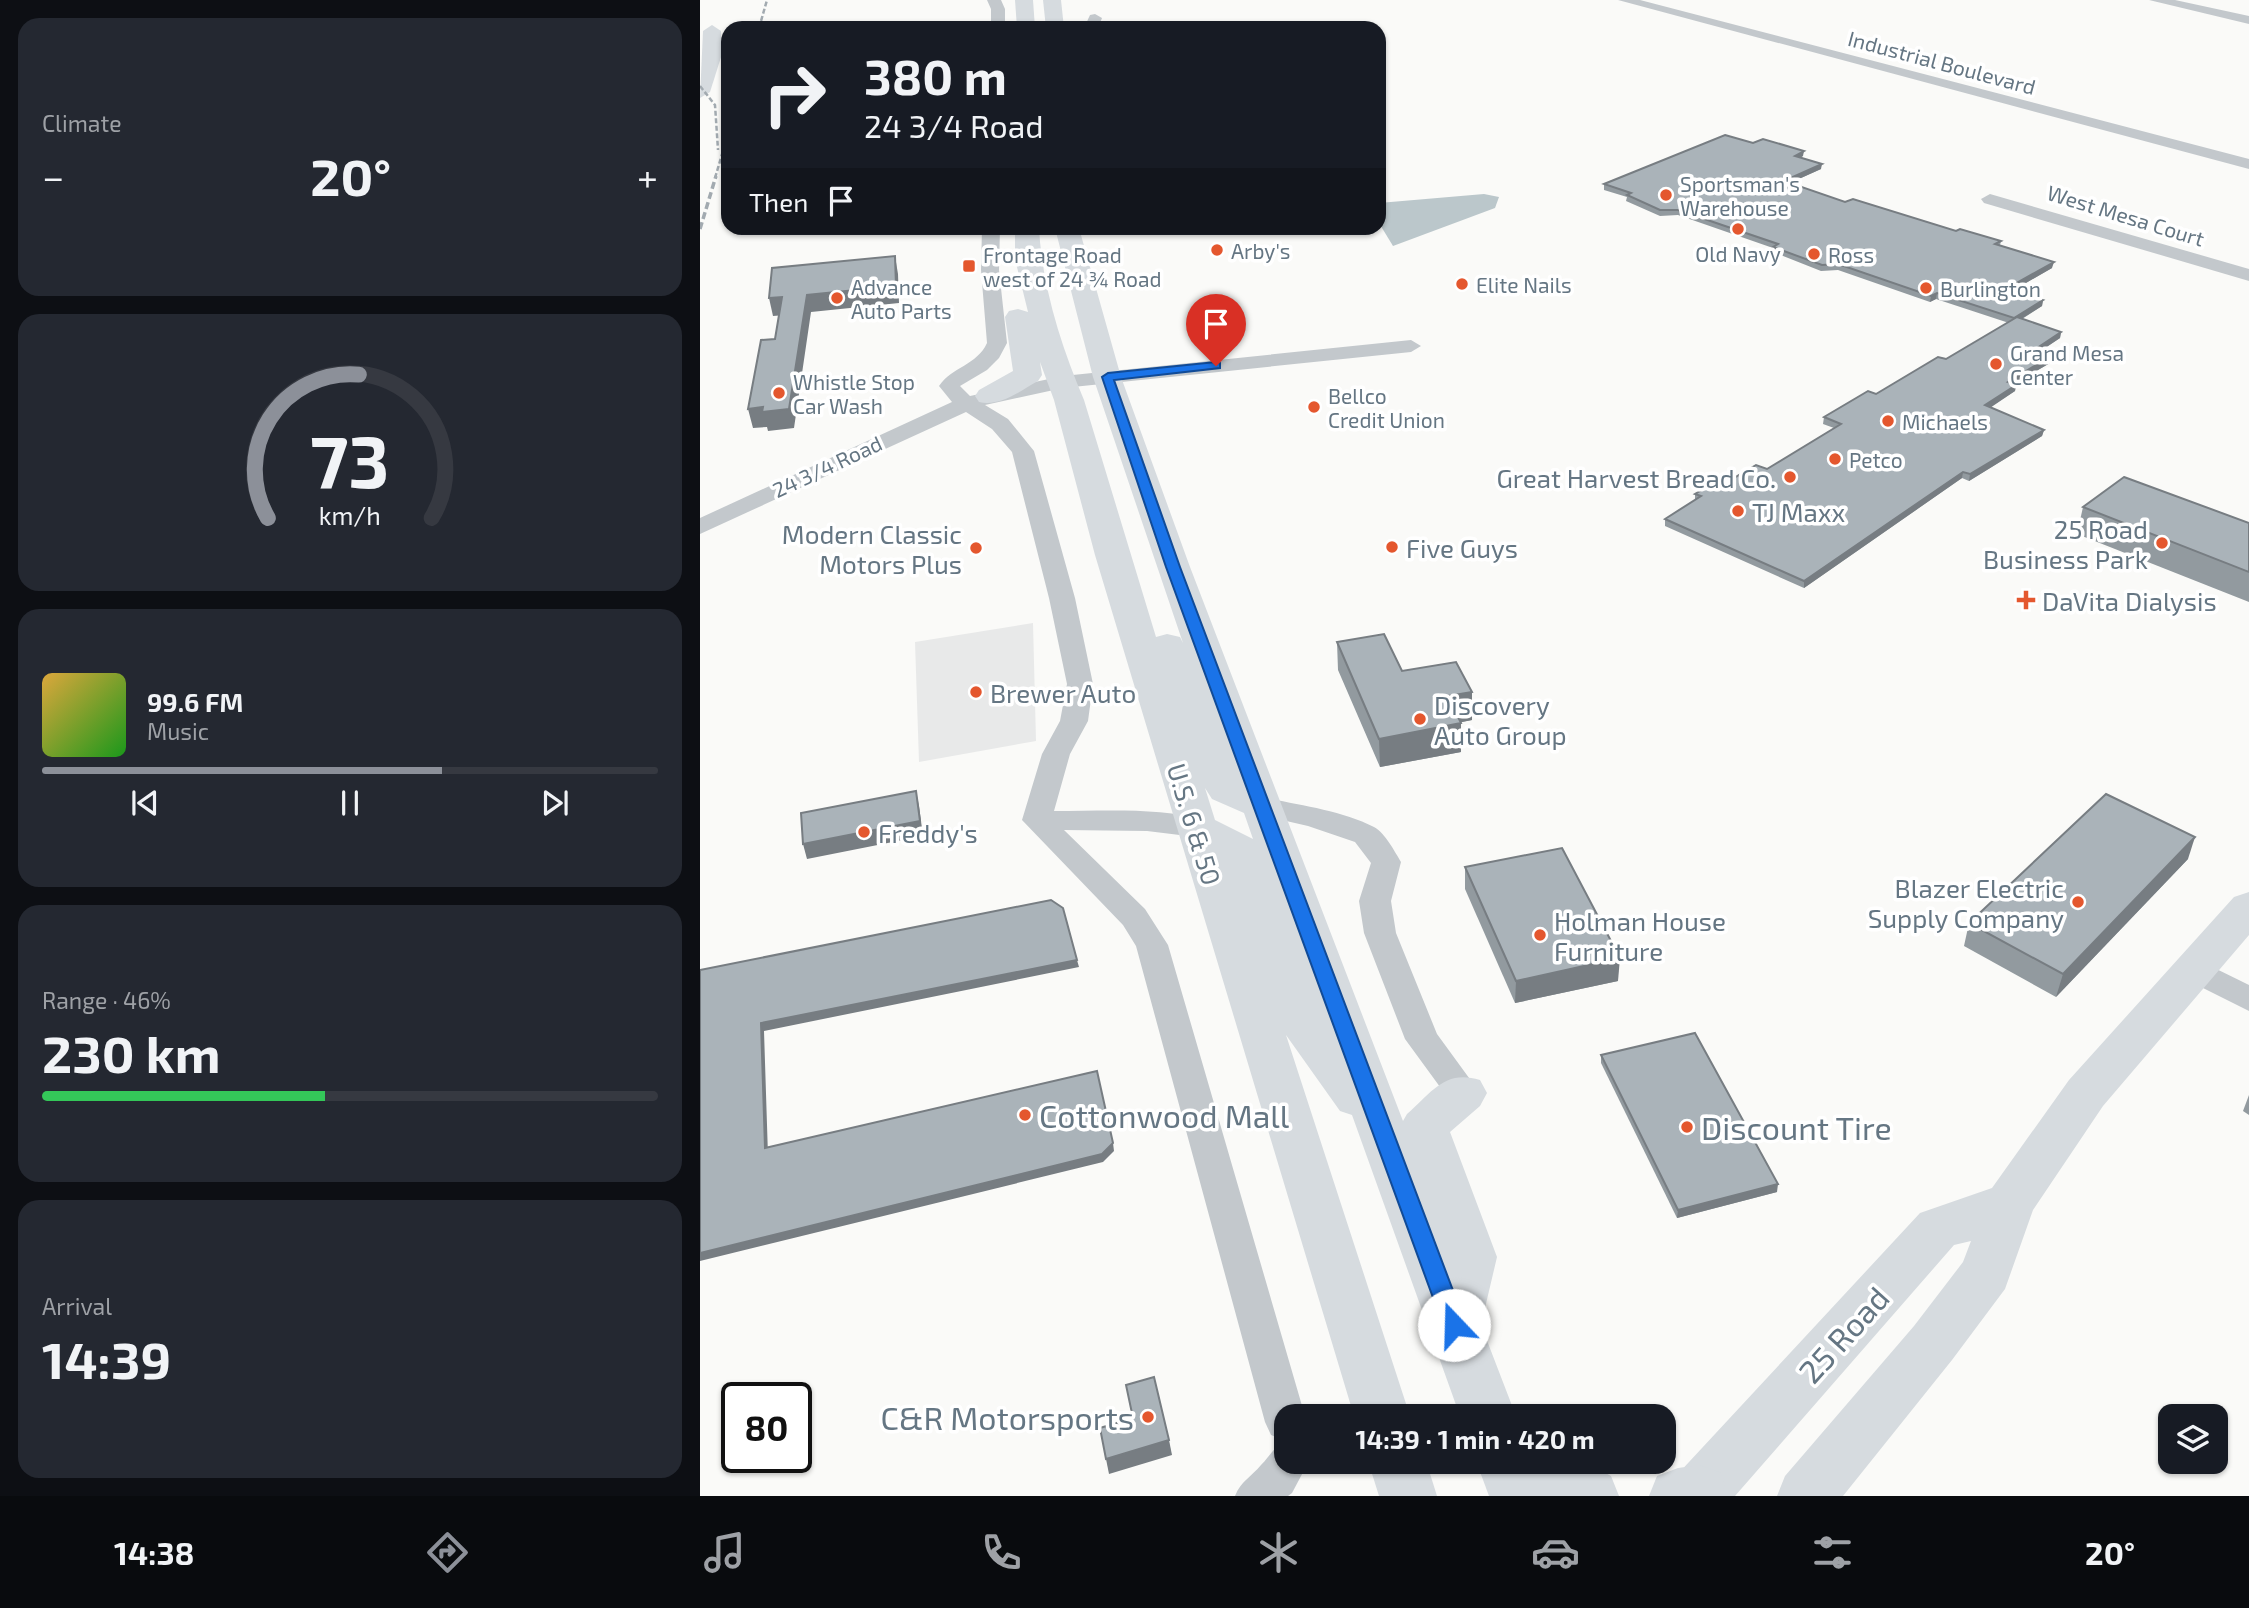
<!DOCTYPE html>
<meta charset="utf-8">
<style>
body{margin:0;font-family:"Exo 2",sans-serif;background:#242831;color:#f1f3f6;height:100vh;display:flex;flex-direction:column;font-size:26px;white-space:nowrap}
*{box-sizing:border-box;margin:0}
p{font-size:23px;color:#9ea1a6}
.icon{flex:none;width:38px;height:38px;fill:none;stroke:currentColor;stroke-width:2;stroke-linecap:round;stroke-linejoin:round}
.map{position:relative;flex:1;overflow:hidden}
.details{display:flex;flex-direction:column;gap:18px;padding:18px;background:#0d0f14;width:700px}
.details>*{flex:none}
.banner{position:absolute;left:21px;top:21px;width:665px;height:214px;border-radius:21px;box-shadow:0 2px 5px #0004;background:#171b24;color:#f1f3f6;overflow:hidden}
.controls{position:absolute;left:1458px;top:1404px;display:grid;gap:14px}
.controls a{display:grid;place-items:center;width:70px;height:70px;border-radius:14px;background:#171b24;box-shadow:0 2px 5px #0004;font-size:35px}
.speed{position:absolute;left:21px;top:1382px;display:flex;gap:14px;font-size:35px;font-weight:700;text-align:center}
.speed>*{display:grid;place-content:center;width:91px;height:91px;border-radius:50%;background:#171b24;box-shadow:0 2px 5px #0004;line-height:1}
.speed .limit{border:4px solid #111;border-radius:10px;background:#fff;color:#111}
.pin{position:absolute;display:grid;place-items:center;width:60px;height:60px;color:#fff;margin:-72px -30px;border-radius:50% 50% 50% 0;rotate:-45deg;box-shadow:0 0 7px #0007}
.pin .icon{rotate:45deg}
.me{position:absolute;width:77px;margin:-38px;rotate:339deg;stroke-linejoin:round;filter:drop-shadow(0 0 5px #0008)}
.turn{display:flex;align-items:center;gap:24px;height:147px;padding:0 28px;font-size:32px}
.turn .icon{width:91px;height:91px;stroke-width:2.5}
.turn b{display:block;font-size:49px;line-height:60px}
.then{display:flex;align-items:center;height:66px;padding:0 28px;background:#0003;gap:14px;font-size:26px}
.big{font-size:52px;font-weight:700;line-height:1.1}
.details .widget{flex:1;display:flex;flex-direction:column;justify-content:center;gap:10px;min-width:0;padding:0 24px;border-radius:21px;background:#242831}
.details .dial{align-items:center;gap:0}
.dial svg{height:182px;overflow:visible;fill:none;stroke:#363941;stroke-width:7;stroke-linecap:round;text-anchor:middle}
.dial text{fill:#f1f3f6;stroke:none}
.song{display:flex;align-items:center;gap:21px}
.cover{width:84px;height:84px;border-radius:10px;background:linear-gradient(135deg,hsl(40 70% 55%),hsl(120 70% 35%))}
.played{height:7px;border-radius:4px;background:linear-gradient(90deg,#8c9099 65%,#363941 65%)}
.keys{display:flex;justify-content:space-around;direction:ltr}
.heat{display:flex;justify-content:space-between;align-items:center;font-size:38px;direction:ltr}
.charge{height:10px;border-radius:5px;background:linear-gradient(90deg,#34c759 46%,#363941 0)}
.trip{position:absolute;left:574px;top:1404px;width:402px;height:70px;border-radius:21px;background:#171b24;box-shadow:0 2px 5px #0004;font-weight:700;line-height:70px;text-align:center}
.tab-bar{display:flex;height:112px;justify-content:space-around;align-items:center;background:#090b0e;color:#9ea1a6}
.tab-bar .icon{width:49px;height:49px}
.tab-bar .current{color:#8c9099}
.tab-bar b{font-size:32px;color:#f1f3f6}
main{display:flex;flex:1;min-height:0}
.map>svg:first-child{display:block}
.built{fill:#e8e9e9}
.water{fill:#bbc7cb}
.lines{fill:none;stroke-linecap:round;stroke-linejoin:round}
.minor{fill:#c3c8cc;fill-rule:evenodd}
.secondary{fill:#d6dbdf;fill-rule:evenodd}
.trunk{fill:#d6dbdf;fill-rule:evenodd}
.rail-far1{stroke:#a2aab0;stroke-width:2.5;stroke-dasharray:5 2.5;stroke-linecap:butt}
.rail{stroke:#a2aab0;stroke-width:3.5;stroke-dasharray:7 3.5;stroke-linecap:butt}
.wall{fill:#929a9f}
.shaded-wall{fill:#777d82}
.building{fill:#aab3b9;stroke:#777d82;stroke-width:2}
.route{fill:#1a73e8;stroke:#114b97;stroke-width:2}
.poi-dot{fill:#e4572e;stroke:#fff;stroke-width:2.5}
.labels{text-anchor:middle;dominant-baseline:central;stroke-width:7;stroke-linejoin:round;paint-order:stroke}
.far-street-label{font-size:21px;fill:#657683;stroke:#fff}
.far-poi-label{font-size:21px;fill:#657683;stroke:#fff;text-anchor:start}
.poi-label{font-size:26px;fill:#657683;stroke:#fff;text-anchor:start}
.street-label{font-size:26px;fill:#657683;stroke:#fff}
.near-poi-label{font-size:32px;fill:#657683;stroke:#fff;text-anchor:start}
.near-street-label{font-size:32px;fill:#657683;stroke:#fff}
</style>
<main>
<section class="details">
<div class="widget"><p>Climate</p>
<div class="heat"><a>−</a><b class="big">20°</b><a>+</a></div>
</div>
<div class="widget dial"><svg viewBox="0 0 100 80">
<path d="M14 69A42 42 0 1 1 86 69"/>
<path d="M14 69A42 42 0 0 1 54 6" stroke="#8c9099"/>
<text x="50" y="56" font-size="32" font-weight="700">73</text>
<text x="50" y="72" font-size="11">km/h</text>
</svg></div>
<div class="widget">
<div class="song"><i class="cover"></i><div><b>99.6 FM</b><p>Music</p></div></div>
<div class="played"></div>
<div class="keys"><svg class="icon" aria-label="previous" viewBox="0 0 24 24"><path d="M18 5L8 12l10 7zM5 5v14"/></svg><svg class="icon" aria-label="pause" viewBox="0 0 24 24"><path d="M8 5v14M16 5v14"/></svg><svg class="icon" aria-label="next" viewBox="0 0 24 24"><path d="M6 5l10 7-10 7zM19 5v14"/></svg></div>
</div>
<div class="widget"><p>Range · 46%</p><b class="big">230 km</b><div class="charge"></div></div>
<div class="widget"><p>Arrival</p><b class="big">14:39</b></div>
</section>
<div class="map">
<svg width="1549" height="1496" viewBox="0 0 1549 1496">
<rect width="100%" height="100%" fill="#fafaf8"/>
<path class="built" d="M333,623L336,741L219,762L215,642Z"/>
<path class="water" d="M784,194L799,197L795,208L693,246L679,223V203Z"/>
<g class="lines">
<g class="minor">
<path d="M287,0H301L305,9V28H291V9Z"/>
<path d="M918,0H940L1549,159V169Z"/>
<path d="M1449,0H1475L1549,16V24Z"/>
<path d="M395,14L402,18L398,28H384L390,15Z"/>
<path d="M1290,194L1549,269V281L1284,203L1281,199Z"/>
<path d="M282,228H300L299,270L307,343L299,358L287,370L260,386L270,396L363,376L711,340L721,346L711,352L363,388L285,405L308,419L334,451L375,598L393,684L388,721L370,754L354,811C404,811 458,807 506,820L511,827L506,834L496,837L447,831L364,830L445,909L468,945L605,1416H586V1441L571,1435L565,1422L436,946L423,925L322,820L342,754L360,721L367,684L349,598L312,452L292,429L266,412L0,534V518L252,402L239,386C252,367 277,365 287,343L281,270Z"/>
<path d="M562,797C598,805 641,810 674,827C685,833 695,852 701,862L691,901L696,933L737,1034L780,1093L775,1102L763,1106L751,1102L705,1039L664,933L659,901L671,863L655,842L608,826L552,813L547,806L552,799Z"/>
<path d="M1492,957L1549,985V1011L1481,977L1476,969L1481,961Z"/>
<path d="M586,1442V1461H609L592,1493L588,1496H535C541,1481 551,1477 561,1465C571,1455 572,1448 586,1442Z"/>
</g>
<g class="secondary">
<path d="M12,25L21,31L22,54L10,92L0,98L3,31Z"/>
<path d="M1549,892V935L1403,1106L1333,1210L1305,1289L1252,1360L1143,1496H1077L1085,1476L1214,1326L1263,1262L1271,1241L1254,1245L1035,1496H968L976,1476L1220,1213L1292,1188L1369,1080L1534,897Z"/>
</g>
<g class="trunk">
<path d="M315,0H333L335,28H317Z"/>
<path d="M343,0H361L364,28H346Z"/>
<path d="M315,228H339C342,286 361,346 384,400L456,637L467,634L480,637L483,643L393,377L355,228H379L421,377L490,567L703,1121L707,1114C732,1092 745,1069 780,1080L787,1093L780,1106L750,1132L797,1257L781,1325L816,1416H760L652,1115L640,1111L586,1035L710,1416H654L395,555L354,400L340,362L342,375L338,381C320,391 300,407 279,402L275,396L279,390L313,371L305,317L309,311L318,309L328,312L315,259ZM505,788L512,799L544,813L553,839L515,820Z"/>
<path d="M668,1461H726L737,1496H679Z"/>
<path d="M776,1461H884L911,1476L919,1496H789Z"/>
<path d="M1000,1465L1021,1473L1028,1496H949L957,1476L978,1468Z"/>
</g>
<g class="rail-far1">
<path d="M59,28L67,0"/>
<path d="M0,86L15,105L18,150"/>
<path d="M15,178L28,134"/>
</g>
<path class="rail" d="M0,229L16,176"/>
</g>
<g class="wall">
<path d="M1053,143L1103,156L1101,157L1121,169L1090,183L1145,202L1256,231L1301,241L1300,245L1352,268L1312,291L1343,300L1342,306L1322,319L1361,332L1360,338L1339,352L1351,356L1350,363L1314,384L1316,385L1315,391L1290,407L1344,430L1342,436L1269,481L1262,478L1104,588L965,526V519L995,500V494L1032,479L1067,469L1134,428L1123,424L1124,417L1176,394L1246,359L1309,323L1236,299L1230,302L1138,270L1121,271L1073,252V248L978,215L960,216L926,201L927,197L904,190V184Z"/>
<path d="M1383,507L1549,523V602L1377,534Z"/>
<path d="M637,642L702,671L772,720L761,722V752L680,767L638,670Z"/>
<path d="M1488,859L1356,997L1264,946L1269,923Z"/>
<path d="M765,867L918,981L815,1003L765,889Z"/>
<path d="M901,1055L1077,1192L977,1218L901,1063Z"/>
<path d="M1549,1095V1115L1543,1111Z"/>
</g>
<g class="shaded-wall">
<path d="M1104,151L1103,156L1094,161L1095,156Z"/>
<path d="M1122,164L1121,169L1083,186L1084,181Z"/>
<path d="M195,256L198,274L199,303L111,312L94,428L68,431L67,427L53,428L48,409L107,295Z"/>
<path d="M1354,262L1352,268L1305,295L1306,289Z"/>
<path d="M1237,293L1236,299L1230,302L1231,296Z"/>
<path d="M82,297L86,315L73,316L69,298Z"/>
<path d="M1343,300L1342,306L1313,324L1314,318Z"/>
<path d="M1361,332L1360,338L1333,356L1334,350Z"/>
<path d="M1351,356L1350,363L1307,388L1308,382Z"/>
<path d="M1316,385L1315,391L1284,412L1285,405Z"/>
<path d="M1344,430L1342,436L1269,481L1270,474Z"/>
<path d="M1263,472L1262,478L1104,588V581Z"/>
<path d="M772,692V720L748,725V696Z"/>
<path d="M761,723V752L680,767L679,739Z"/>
<path d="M216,791L219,806L223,836L107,859L103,844Z"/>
<path d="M1495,837L1488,859L1356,997L1363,974Z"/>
<path d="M920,958L918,981L815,1003L816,981Z"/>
<path d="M377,960L379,967L64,1031L68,1156L65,1148L61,1023Z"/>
<path d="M413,1143L414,1151L403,1162L0,1261V1253Z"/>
<path d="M1078,1184L1077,1192L977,1218L978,1210Z"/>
<path d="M469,1440L472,1455L409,1474L406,1459Z"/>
</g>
<g class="building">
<path d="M1025,135L1053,143L1063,139L1104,151L1095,156L1122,164L1084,181L1145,202L1153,199L1256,231L1260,229L1301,241L1295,244L1354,262L1306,289L1343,300L1314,318L1237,293L1231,296L1138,264L1122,265L1073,247L1078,244L978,210H960L927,195L931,193L904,184Z"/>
<path d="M195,256L196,286L107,295L89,409L62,412L63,407L48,409L61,340L75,339L82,297L69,298L72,268Z"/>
<path d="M1317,317L1361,332L1334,350L1351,356L1308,382L1316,385L1285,405L1344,430L1270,474L1263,472L1104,581L965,519L1001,496L995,494L1026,476L1032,479L1056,465L1067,469L1141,424L1124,417L1168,391L1176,394L1238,357L1246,359Z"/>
<path d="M1424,477L1549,523V572L1383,507Z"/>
<path d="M684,634L702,671L756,662L772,692L748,696L761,723L679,739L637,642Z"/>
<path d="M216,791L220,821L103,844L101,813Z"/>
<path d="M1406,794L1495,837L1363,974L1269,923Z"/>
<path d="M862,848L920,958L816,981L765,867Z"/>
<path d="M351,900L363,908L377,960L61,1023L65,1148L397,1071L413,1143L402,1154L0,1253V970Z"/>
<path d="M995,1033L1078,1184L978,1210L901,1055Z"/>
<path d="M454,1377L469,1440L406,1459L400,1428L433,1418L426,1385Z"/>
</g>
<path class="route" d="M516,362L520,363V368L414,380L480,567L766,1325L762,1332L754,1335L746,1332L743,1325L466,567L402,377L408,373Z"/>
<g class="poi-dot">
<circle cx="966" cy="195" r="7"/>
<circle cx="1038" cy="229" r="7"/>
<circle cx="517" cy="250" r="7"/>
<circle cx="1114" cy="254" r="7"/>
<rect x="262" y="259" width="14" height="14" rx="3.5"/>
<circle cx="762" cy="284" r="7"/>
<circle cx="1226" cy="288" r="7"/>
<circle cx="137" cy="298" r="7"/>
<circle cx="1296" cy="364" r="7"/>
<circle cx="79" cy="393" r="7"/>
<circle cx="614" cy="407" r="7"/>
<circle cx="1188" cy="421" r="7"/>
<circle cx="1135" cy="459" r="7"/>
<circle cx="1090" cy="477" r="7"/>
<circle cx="1038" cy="511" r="7"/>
<circle cx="1462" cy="543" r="7"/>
<circle cx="692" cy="547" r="7"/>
<circle cx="276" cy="548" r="7"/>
<path d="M1322.5 589.5h7v7h7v7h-7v7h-7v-7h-7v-7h7z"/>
<circle cx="276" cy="692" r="7"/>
<circle cx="720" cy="719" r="7"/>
<circle cx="164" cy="832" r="7"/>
<circle cx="1378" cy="902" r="7"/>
<circle cx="840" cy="935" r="7"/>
<circle cx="325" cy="1115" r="7"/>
<circle cx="987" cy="1127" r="7"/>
<circle cx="448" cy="1417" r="7"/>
</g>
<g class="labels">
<g class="far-street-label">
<text transform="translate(1242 62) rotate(15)">Industrial Boulevard</text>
<text transform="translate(1426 215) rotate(17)">West Mesa Court</text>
<text transform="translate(127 466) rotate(-25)">24 3/4 Road</text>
</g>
<g class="far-poi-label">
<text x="980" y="183">Sportsman's<tspan x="980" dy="24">Warehouse</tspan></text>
<text x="531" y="250">Arby's</text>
<text x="1038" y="253" text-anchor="middle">Old Navy</text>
<text x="283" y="254">Frontage Road<tspan x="283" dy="24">west of 24 ¾ Road</tspan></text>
<text x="1128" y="254">Ross</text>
<text x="776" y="284">Elite Nails</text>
<text x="151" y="286">Advance<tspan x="151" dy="24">Auto Parts</tspan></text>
<text x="1240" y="288">Burlington</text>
<text x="1310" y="352">Grand Mesa<tspan x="1310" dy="24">Center</tspan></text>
<text x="93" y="381">Whistle Stop<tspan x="93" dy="24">Car Wash</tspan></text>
<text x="628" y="395">Bellco<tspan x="628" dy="24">Credit Union</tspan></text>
<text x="1202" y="421">Michaels</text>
<text x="1149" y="459">Petco</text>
</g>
<g class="poi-label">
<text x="1076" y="477" text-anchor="end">Great Harvest Bread Co.</text>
<text x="1052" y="511">TJ Maxx</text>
<text x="1448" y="528" text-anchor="end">25 Road<tspan x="1448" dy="30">Business Park</tspan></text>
<text x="262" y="533" text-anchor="end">Modern Classic<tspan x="262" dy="30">Motors Plus</tspan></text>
<text x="706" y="547">Five Guys</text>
<text x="1342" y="600">DaVita Dialysis</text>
<text x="290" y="692">Brewer Auto</text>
<text x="734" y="704">Discovery<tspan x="734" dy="30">Auto Group</tspan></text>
<text x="178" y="832">Freddy's</text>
<text x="1364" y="887" text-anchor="end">Blazer Electric<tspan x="1364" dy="30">Supply Company</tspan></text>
<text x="854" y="920">Holman House<tspan x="854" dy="30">Furniture</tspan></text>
</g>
<g class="street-label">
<text transform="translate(495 824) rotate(73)">U.S. 6 &amp; 50</text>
</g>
<g class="near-poi-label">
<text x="339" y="1115">Cottonwood Mall</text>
<text x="1001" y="1127">Discount Tire</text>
<text x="434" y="1417" text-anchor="end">C&amp;R Motorsports</text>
</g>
<g class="near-street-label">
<text transform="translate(1143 1334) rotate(-48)">25 Road</text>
</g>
</g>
</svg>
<div class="controls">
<a><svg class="icon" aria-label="layers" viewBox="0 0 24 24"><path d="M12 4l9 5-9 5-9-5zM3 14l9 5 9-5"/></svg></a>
</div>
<div class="speed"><div class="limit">80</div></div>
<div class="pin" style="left:516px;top:366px;background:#d93025"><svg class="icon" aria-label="arrive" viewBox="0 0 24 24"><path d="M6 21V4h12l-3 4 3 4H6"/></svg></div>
<svg class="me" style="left:754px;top:1325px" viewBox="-20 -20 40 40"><circle r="19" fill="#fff"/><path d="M0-13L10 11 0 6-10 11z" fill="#1a73e8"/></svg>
<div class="trip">14:39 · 1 min · 420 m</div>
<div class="banner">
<div class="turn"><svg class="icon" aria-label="right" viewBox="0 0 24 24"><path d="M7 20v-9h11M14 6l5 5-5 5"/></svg><div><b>380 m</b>24 3/4 Road</div></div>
<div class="then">Then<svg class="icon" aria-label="arrive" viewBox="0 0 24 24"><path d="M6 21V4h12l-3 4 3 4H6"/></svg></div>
</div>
</div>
</main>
<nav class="tab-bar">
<b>14:38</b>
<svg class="icon current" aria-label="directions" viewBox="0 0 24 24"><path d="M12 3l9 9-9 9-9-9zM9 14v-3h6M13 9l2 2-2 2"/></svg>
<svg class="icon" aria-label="music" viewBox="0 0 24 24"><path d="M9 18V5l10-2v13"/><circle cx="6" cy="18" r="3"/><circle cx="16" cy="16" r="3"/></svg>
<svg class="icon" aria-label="phone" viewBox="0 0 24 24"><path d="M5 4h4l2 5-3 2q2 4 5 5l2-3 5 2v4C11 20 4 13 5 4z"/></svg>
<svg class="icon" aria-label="climate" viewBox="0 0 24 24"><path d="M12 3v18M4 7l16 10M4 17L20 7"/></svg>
<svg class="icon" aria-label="car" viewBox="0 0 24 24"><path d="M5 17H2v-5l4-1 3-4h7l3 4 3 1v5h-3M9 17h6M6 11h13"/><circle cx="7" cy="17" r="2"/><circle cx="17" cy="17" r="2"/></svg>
<svg class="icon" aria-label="filters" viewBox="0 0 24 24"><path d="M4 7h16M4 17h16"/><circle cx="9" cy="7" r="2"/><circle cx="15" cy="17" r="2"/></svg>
<b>20°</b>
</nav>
